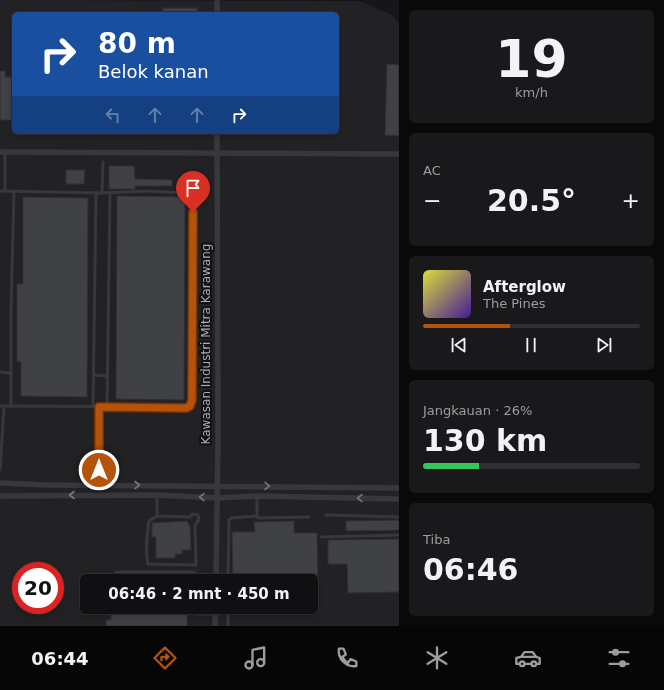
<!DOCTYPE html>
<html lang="id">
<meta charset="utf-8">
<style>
body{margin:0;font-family:"DejaVu Sans",sans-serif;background:#19191b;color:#f1f3f6;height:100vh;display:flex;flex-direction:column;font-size:15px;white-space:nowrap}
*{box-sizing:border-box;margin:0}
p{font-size:13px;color:#9c9d9f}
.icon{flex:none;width:22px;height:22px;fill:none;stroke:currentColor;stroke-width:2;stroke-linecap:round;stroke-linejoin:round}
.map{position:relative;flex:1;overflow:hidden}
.sheet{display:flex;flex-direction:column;gap:10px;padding:10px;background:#09090a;width:265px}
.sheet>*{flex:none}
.top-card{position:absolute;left:12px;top:12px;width:327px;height:122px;border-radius:6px;box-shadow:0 2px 6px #0003,0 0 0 1px #303032;background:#1a4fa0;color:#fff;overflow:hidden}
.speed{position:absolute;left:12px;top:562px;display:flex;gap:8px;font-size:20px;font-weight:700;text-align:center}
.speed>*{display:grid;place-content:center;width:52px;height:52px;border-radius:50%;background:#101012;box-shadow:0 2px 6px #0003,0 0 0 1px #303032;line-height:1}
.speed .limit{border:6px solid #d22;background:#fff;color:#111}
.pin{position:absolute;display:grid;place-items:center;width:34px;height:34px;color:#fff;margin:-41px -17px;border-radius:50% 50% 50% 0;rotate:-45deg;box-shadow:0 0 4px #0007}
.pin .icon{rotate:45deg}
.me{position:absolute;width:44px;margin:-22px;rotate:0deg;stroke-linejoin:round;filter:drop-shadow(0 0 3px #0008)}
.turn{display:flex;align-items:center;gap:14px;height:84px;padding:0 20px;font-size:18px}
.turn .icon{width:52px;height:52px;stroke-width:2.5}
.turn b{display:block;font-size:28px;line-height:34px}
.lanes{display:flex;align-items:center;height:38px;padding:0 20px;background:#0003;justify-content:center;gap:20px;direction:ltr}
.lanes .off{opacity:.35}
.big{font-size:30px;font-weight:700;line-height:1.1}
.sheet .widget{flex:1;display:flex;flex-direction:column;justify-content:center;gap:6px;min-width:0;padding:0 14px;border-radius:6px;background:#19191b}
.sheet .dial{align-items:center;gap:0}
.dial b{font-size:52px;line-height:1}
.song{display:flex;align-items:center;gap:12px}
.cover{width:48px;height:48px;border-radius:6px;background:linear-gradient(135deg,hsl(60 70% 55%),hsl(260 70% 35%))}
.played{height:4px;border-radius:2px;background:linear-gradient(90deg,#b45309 40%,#303032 40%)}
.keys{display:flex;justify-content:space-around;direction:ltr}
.heat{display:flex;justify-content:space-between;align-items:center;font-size:22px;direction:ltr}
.charge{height:6px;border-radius:3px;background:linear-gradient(90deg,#34c759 26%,#303032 0)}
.trip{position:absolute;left:80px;top:574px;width:238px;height:40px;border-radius:6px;background:#101012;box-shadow:0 2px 6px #0003,0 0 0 1px #303032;font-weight:700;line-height:40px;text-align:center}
.tab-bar{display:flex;height:64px;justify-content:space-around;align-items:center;background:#060607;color:#9c9d9f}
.tab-bar .icon{width:28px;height:28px}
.tab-bar .current{color:#b45309}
.tab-bar b{font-size:18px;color:#f1f3f6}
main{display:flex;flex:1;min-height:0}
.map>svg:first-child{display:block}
.built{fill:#222225;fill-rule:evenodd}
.building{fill:#404145;stroke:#303034}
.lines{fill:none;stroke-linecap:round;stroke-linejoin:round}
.service{stroke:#37383d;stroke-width:3}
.minor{stroke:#37383d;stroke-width:5.5}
.oneway{stroke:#757881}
.route-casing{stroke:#753606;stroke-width:10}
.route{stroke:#b45309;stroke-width:7}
.labels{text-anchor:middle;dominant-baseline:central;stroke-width:4;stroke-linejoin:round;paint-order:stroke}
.street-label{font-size:12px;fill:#a8adb8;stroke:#111113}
</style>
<main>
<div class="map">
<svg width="399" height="626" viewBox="0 0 399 626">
<rect width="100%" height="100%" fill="#161618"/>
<path class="built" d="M0,0L359,1L392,15L399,24V626H0ZM14,14H337V132H14ZM21,571H55V605H21ZM87,581H311V607H87Z"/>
<g class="building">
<rect x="163" y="8" width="34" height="6"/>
<path d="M387,64L399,65V136L385,135Z"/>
<path d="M0,71H5V77H14V120H0Z"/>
<path d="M109,166H134L135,179L172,180V186H135V189H109Z"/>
<path d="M66,170H85L84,184H66Z"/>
<path d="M117,196L185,197L184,400L116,399Z"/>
<path d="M23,197L88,198L87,397L21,396V362L17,361V284H23Z"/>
<path d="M399,520V530L346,531V521Z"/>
<path d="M187,521L190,527L191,550H182V554H175V558H156V537H152V523Z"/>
<path d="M294,521V533H317L318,588H311V581H233L232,532H255L254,522Z"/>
<path d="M399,539V592L348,593L347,564H328V540Z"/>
<path d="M118,576L191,577V581H118Z"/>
<path d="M111,607H187V626H106V620H111Z"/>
</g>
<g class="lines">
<g class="service">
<path d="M5,152V191"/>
<path d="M0,191L102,193L148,191L187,193L193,200L192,400L189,407L0,406"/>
<path d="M102,193L103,162"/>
<path d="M0,372L11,373"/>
<path d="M94,375L107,376"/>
<path d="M93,406L96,193"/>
<path d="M11,407V310L14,191"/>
<path d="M107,407L110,193"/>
<path d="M0,470L4,407"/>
<path d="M99,485V407"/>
<path d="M157,495V516L149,521C147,535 145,550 148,564L196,565L195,525L199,520L198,515L193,514L190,517L157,516"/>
<path d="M257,496V516L258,518L309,517"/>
<path d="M326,515L399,517"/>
<path d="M321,537L399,535"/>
<path d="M116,572H195V581"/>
<path d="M228,581L229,520L231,518L257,516"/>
<path d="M196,607V614H215"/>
<path d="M228,607V626"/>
</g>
<g class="minor">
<path d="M217,0V14"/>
<path d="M0,152L399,154"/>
<path d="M0,483L47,485L399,488"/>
<path d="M0,496L157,495L218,498L257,496L399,499"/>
<path d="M216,581L218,438L217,132"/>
<path d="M215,626V607"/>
</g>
</g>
<defs><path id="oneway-chevron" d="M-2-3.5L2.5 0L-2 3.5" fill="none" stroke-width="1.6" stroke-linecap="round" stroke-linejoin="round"/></defs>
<g class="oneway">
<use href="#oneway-chevron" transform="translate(137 485)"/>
<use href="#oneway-chevron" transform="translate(267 486) rotate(1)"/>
<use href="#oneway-chevron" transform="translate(72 495) rotate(-180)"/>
<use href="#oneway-chevron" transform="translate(202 497) rotate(-178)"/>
<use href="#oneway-chevron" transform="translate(360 498) rotate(-179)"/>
</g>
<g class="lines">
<g class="route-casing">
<path id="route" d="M99,470V407L186,408L190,406L192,400L193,212"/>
</g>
<use href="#route" class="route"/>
</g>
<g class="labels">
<g class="street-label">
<text transform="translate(206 344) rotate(-90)">Kawasan Industri Mitra Karawang</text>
</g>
</g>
</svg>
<div class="speed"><div class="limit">20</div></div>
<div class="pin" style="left:193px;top:212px;background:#d93025"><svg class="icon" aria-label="arrive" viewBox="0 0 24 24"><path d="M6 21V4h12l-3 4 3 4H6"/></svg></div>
<svg class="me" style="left:99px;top:470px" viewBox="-20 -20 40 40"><circle r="17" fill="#b45309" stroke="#fff" stroke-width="3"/><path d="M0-11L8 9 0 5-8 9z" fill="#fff"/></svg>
<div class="trip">06:46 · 2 mnt · 450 m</div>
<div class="top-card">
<div class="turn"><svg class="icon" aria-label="right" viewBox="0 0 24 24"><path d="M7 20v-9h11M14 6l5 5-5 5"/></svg><div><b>80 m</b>Belok kanan</div></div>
<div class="lanes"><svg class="icon off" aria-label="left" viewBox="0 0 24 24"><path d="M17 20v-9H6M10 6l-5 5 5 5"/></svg><svg class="icon off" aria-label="ahead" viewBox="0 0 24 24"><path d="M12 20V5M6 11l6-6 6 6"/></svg><svg class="icon off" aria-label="ahead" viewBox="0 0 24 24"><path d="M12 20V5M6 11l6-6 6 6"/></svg><svg class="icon" aria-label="right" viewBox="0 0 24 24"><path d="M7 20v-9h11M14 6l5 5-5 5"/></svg></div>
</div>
</div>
<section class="sheet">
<div class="widget dial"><b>19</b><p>km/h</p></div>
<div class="widget"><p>AC</p>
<div class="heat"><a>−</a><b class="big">20.5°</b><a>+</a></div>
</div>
<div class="widget">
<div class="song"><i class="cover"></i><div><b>Afterglow</b><p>The Pines</p></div></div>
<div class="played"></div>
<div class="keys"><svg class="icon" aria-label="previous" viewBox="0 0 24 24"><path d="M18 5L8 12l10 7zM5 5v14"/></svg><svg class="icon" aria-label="pause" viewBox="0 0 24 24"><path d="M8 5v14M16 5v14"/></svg><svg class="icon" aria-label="next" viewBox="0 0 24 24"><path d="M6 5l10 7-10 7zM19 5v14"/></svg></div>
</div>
<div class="widget"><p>Jangkauan · 26%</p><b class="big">130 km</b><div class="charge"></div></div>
<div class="widget"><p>Tiba</p><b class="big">06:46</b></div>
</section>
</main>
<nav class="tab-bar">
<b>06:44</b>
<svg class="icon current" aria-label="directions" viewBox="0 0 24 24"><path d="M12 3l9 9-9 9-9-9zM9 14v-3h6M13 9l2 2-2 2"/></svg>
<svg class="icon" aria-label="music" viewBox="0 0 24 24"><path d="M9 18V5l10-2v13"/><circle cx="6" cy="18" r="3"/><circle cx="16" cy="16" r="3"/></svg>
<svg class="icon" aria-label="phone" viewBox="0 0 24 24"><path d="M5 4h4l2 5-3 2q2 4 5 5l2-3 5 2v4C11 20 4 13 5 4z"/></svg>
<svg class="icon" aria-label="climate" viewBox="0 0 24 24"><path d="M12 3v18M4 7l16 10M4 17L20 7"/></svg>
<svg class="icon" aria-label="car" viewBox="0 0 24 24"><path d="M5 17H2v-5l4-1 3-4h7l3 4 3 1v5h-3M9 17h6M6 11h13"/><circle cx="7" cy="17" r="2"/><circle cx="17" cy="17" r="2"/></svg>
<svg class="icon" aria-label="filters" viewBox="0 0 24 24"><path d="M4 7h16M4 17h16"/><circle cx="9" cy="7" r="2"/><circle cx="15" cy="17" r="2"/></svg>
</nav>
